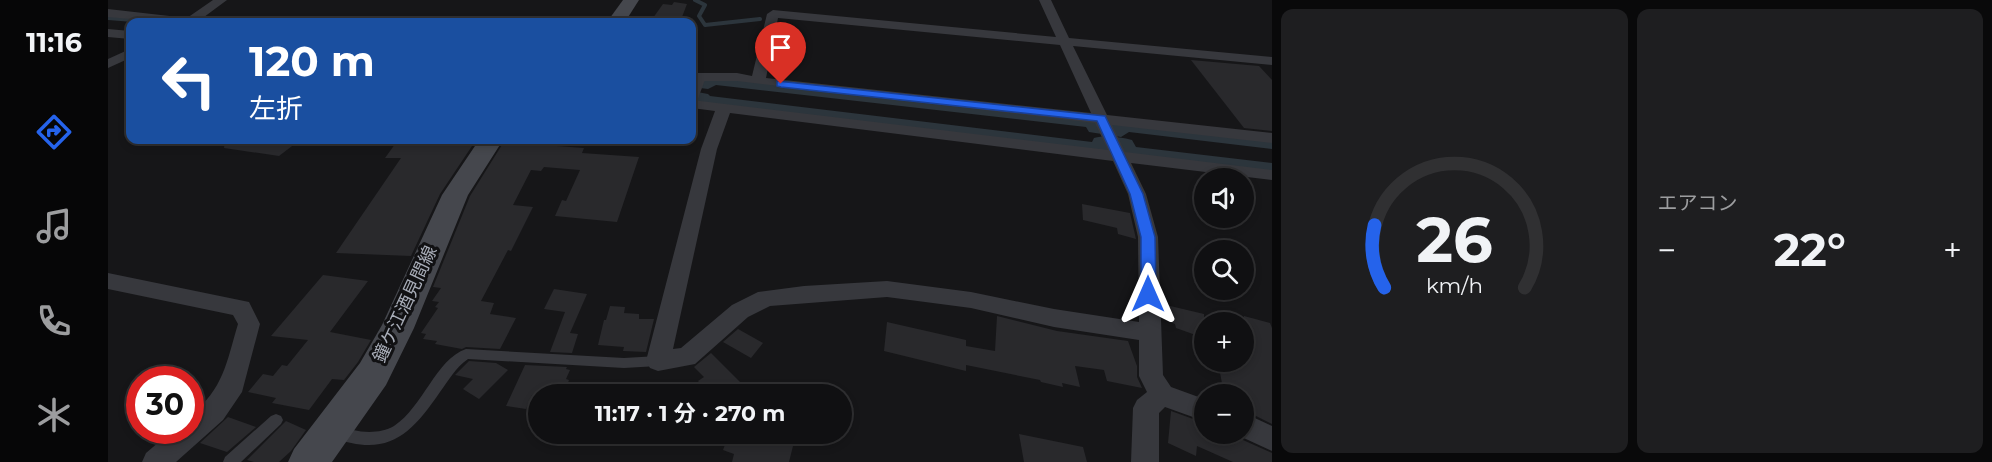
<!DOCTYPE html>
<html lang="ja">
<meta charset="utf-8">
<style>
body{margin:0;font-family:Montserrat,"Noto Sans JP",sans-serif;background:#1e1e20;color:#f1f3f6;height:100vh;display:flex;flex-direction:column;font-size:22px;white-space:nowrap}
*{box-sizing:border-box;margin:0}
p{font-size:20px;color:#9c9d9f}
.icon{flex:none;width:33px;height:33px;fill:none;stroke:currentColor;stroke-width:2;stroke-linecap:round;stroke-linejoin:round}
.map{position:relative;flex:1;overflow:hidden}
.sheet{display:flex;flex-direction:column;gap:9px;padding:9px;background:#09090a;width:720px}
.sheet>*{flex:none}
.guide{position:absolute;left:18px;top:18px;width:570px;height:126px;border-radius:12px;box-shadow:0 3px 9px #0003,0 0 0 2px #303032;background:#1a4fa0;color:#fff;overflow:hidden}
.controls{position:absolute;left:1086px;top:168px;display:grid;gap:12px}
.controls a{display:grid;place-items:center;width:60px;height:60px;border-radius:50%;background:#101012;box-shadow:0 3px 9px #0003,0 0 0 2px #303032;font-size:30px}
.speed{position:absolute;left:18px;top:366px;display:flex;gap:12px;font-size:30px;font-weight:700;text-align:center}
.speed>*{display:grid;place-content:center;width:78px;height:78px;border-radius:50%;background:#101012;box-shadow:0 3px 9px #0003,0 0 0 2px #303032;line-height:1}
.speed .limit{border:9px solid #d22;background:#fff;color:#111}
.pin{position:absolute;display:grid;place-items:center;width:51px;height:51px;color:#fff;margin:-62px -26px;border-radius:50% 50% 50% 0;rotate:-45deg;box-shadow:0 0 6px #0007}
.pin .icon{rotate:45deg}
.me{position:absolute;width:66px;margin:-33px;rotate:0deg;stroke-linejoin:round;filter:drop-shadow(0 0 4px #0008)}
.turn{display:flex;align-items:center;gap:21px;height:126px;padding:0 24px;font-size:27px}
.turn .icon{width:78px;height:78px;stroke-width:2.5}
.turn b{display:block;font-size:42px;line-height:51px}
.big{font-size:45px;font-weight:700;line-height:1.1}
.sheet .tile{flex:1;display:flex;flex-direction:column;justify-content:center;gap:9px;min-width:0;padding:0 21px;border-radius:12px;background:#1e1e20}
.sheet .dial{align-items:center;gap:0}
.dial svg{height:156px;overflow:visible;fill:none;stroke:#303032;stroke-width:7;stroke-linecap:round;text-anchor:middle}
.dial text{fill:#f1f3f6;stroke:none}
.heat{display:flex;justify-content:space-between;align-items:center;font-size:33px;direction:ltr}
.sheet .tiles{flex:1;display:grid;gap:9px;grid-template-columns:repeat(2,1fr)}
.trip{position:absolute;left:420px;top:384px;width:324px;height:60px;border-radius:30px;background:#101012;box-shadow:0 3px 9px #0003,0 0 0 2px #303032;font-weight:700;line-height:60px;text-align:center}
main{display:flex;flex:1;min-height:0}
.menu{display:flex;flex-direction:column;width:108px;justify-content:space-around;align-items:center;background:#060607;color:#9c9d9f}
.menu .icon{width:42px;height:42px}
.menu .current{color:#2563eb}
.menu b{font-size:27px;color:#f1f3f6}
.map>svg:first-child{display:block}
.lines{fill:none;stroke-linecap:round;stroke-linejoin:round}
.stream{stroke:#2c353c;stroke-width:4}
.canal{fill:#2c353c;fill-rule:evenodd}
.building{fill:#29292c}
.lane{fill:#37383d;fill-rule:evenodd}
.street{fill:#37383d;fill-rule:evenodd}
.secondary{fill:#45474d;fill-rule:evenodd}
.route{fill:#2563eb;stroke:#184099;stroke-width:1.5}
.labels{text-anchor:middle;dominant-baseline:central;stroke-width:6;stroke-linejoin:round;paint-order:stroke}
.street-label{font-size:18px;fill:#a8adb8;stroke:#111113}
</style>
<main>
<nav class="menu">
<b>11:16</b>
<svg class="icon current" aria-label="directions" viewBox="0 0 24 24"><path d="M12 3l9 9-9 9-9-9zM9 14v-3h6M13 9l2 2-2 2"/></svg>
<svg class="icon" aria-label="music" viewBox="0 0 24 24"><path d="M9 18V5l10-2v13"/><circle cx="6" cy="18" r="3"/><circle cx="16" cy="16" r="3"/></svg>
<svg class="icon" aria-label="phone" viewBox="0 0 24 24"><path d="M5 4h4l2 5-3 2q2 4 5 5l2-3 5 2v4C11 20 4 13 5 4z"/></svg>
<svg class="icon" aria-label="climate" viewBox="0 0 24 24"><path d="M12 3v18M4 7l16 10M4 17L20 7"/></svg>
</nav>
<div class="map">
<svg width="1164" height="462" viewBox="0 0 1164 462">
<rect width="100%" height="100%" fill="#161618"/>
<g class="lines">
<path class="stream" d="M587,0L597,5L591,16L597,25L652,19"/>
<g class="canal">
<path d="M0,12L52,18L58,22H25L0,20Z"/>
<path d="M604,76L984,118L990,120L993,125L1001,126L1009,121L1164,139V149L1021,132L1013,137L981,132L978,127L608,85L600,89L584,87V79L596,80Z"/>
<path d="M584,91L600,94L602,96L984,142L986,138C998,135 1012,137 1024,140L1028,147L1164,163V173L1021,156L1015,155L1011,147H1002L1000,152L994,153L595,104L584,99Z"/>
</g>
</g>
<g class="building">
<path d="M566,2L579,4L574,17H571L569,21L545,18L555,4L564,5Z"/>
<path d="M1083,60L1151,66L1164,80V131L1136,128Z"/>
<path d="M117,140H192L171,156L116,148Z"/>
<path d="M290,140H354L351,145L364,146L332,194L303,256L228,253L293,158H277Z"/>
<path d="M397,140H424L422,144L476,148L474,153L531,157L509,222L447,216L454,200L458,201L472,170L436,167L433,171L423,170L405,205L425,207L403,251L400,250L373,301L386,303L382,314L408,318L392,349L358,347L354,349L327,344L329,341L315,339L318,334L313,333L330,308L327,307L331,302L324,301L333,288L325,287L362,196Z"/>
<path d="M974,204L1022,213L1028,239L1010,234L1009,228L975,220Z"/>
<path d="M215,275L260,281L222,332L263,340L250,362L236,380L224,379L201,410L164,403L168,398L140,392L155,374L165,376L174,365L179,366L200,340L163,336Z"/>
<path d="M446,289L479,294L462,333L470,334L464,353L442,352L457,312L436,309Z"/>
<path d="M1058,305L1096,314V338L1068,328L1067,324L1062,322Z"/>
<path d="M502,306L517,307L516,313L531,314V319H546L538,352L515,351L516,347L490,345L496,320H498Z"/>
<path d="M889,316L949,331L1020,341L1029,366V377L1034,388L999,381L996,370L967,366L972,387L954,383L955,387L933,382L932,380L858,365V371L776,351L779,322L858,340V346L887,351Z"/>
<path d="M1136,316L1162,323L1164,328V424L1144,414L1142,406L1136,404V394H1116L1110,362H1136Z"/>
<path d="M630,329L655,343L643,358L615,342Z"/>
<path d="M603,353L634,384L619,394H602L590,381L596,377L586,367Z"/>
<path d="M361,361L388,363L400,370L371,399L355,389L365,379L347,375Z"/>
<path d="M417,365L459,367L458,369L462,370L458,379L461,380L456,394L424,395L418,409L398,406Z"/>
<path d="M1063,411L1096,423V434H1125L1126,436L1164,453V462H1125L1089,446L1088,456L1060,443Z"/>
<path d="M120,417L148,427L119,452L92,443Z"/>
<path d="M178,421L198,430L183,451L171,462H146L139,460Z"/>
<path d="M621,434H659L686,442L681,462H624L626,454L615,450Z"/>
<path d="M911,434L975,447L979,462H916Z"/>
</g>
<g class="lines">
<g class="lane">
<path d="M591,75L598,77L588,104L584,106V95Z"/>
<path d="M358,349L516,358L550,356L555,357L556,361L555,365L550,366L516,368L360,359C347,368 341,380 332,392C302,436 279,458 223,437L221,432L223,427C231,425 238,428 245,430C258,433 274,433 286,426C315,407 328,359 358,349Z"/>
<path d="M168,414L173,416L175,420L173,424L133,462H115L117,457L163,416Z"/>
</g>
<g class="street">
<path d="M105,0H119L92,20L93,22H56L0,17V9L79,18Z"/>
<path d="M931,0H943L961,38L1164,57V65L965,46L999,115L1164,133V143L1004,125L1017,152L1164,170V180L1023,163L1038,194L1050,237L1055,375L1063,387L1096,399V421L1057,407L1051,413V462H1023L1025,408L1029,400L1039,392L1031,376V340L946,327L863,308L779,297L662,306L640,317L587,364L550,371L542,368L538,361L593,149L607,111L584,108V100L1000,150L987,123L629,81H584V73H629L644,76L659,14L665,10L948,37ZM670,18L952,45L983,113L658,78ZM622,113L1005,161L1020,194L1030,237L1031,322L946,309L863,292L779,281L696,286L650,292L624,305L573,348L565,349L609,149Z"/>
<path d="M0,29L22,31V39L0,37Z"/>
<path d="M22,49V58L0,68V59Z"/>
<path d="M0,273L141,302L152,324L134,392L115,420L68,462H34L38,453L65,430H82V416C116,388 118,364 130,324L125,315L0,289Z"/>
<path d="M1136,413L1164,426V451L1127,434H1136Z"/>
</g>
<g class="secondary">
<path d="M515,0H531L517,22H499Z"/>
<path d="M371,140H395L360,195L306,328L278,385L224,462H180L186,449L252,363L274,325L334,195Z"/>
</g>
</g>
<path class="route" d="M669,81L997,116L1035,194L1047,237L1048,294L1045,298H1035L1033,294V237L1022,194L989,121L673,87L669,86Z"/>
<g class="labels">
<g class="street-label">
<text transform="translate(297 304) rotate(-65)">鐘ケ江酒見間線</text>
</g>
</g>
</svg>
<div class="controls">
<a><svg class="icon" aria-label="sound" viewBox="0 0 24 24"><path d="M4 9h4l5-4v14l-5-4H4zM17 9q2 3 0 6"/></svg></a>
<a><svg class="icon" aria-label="search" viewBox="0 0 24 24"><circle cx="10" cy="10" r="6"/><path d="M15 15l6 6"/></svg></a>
<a>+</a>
<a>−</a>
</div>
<div class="speed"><div class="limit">30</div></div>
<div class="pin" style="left:673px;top:84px;background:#d93025"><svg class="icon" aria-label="arrive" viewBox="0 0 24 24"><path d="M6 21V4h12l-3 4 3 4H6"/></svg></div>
<svg class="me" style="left:1040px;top:294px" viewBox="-20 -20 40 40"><path d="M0-17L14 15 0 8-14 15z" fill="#2563eb" stroke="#fff" stroke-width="4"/></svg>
<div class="trip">11:17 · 1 分 · 270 m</div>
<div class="guide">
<div class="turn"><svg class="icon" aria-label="left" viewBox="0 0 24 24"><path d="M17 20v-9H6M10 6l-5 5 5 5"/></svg><div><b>120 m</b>左折</div></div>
</div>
</div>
<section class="sheet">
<div class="tiles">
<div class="tile dial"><svg viewBox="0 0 100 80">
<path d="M14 69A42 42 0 1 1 86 69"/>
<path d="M14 69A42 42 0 0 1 9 37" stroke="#2563eb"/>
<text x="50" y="56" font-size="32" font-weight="700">26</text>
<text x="50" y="72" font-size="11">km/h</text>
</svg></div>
<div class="tile"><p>エアコン</p>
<div class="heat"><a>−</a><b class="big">22°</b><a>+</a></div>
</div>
</div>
</section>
</main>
